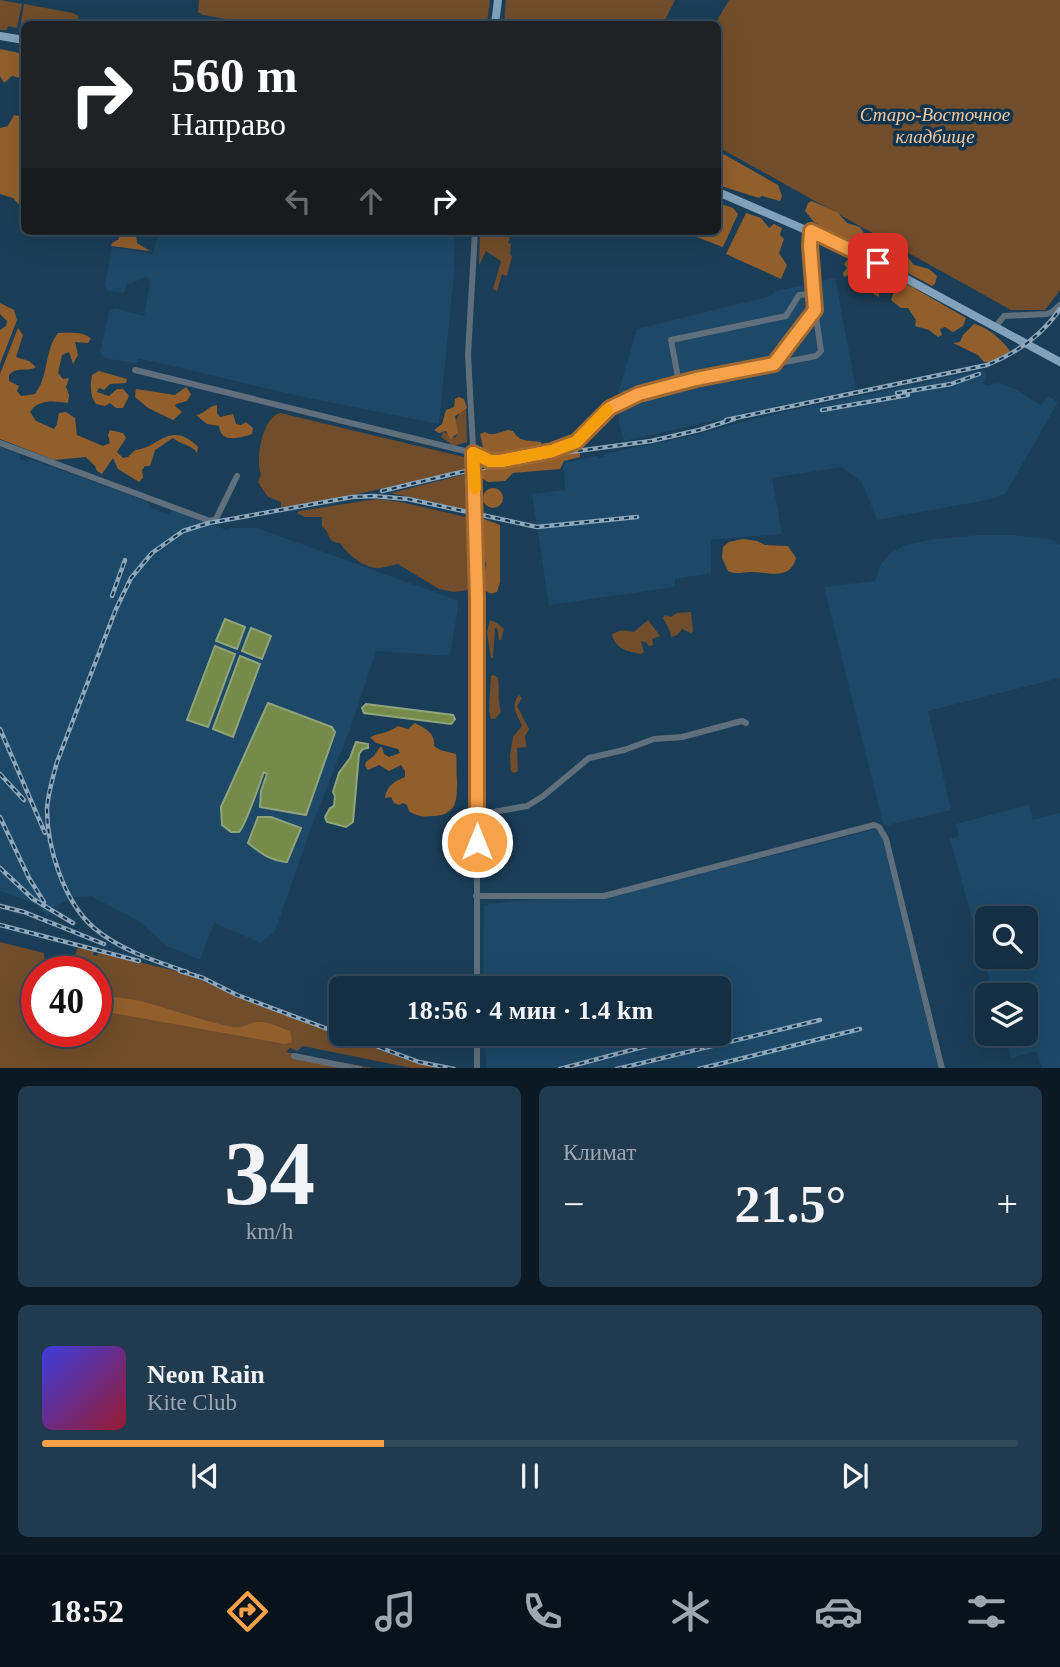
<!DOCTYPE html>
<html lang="ru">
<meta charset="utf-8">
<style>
body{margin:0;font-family:"Times New Roman",serif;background:#213a4d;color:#f1f3f6;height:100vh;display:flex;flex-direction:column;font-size:26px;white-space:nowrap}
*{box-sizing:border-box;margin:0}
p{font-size:23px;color:#9da8b2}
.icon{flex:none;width:38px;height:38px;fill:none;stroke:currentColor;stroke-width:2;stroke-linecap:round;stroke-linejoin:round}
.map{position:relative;height:1068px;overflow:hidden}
.drawer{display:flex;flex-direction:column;gap:18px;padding:18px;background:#0b1924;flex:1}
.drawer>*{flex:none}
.banner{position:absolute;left:21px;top:21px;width:700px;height:214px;border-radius:10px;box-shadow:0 7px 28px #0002,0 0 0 2px #334a5b;background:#202124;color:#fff;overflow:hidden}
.tools{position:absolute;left:975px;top:906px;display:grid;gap:14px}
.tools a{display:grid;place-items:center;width:63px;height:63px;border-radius:10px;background:#142e42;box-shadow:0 7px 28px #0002,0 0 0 2px #334a5b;font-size:35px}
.speed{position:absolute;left:21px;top:956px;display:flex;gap:14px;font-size:35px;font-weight:700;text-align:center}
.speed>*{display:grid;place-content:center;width:91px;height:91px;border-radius:50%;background:#142e42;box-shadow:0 7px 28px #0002,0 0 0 2px #334a5b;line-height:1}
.speed .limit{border:10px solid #d22;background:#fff;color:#111}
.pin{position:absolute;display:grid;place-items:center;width:60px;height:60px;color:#fff;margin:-30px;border-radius:14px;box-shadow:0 4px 10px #0006}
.me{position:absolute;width:77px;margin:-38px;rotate:0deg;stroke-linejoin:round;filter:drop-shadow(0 0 5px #0008)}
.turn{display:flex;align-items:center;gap:24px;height:147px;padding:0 35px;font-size:32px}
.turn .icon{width:91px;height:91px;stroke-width:2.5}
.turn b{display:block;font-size:49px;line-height:60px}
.lanes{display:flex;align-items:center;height:66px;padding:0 35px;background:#0003;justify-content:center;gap:35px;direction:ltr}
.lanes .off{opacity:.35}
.big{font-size:52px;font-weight:700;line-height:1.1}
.drawer .widget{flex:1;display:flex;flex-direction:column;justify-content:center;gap:10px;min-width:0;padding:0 24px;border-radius:10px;background:#213a4d}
.drawer .dial{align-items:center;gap:0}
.dial b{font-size:91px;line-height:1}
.song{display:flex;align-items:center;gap:21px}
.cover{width:84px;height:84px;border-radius:10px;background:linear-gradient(135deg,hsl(240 70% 55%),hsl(350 70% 35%))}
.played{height:7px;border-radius:4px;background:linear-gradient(90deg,#f7a149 35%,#334a5b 35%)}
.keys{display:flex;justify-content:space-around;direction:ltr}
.heat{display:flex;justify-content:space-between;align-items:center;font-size:38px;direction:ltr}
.drawer .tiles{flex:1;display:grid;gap:18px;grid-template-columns:1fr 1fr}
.widget:last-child{grid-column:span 2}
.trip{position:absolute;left:329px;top:976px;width:402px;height:70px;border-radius:10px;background:#142e42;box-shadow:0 7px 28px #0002,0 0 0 2px #334a5b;font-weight:700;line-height:70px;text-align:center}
.menu{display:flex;height:112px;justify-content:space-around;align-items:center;background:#08121a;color:#9da8b2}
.menu .icon{width:49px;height:49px}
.menu .current{color:#f7a149}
.menu b{font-size:32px;color:#f1f3f6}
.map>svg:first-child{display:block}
.built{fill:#1d4867;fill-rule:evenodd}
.green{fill:#714d2b;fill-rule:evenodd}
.forest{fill:#925f2c}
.water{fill:#768b4a;stroke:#90a47c;stroke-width:2}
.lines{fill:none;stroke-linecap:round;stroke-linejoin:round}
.minor{stroke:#606f7c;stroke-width:6}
.major{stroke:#82a2bc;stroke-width:8}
.rail-casing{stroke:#8fa7bb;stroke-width:4.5}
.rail{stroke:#0f344d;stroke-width:2;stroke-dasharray:5;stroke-linecap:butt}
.route-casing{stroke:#a1692f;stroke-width:18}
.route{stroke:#f7a149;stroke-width:12}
.slow{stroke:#f59e0b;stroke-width:12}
.labels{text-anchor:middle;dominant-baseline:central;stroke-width:7;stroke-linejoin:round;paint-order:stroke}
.park-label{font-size:19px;font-style:italic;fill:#f5c8a0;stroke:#0f344d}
</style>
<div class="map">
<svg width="1060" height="1069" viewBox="0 0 1060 1069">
<rect width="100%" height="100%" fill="#1b3e58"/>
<g class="built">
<path d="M159,231H455L454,273L439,424L299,396L138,358L137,364L105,358L100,353L109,312L114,308L144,316L150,282L146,276L131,284L127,283L124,293L108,291L105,285L112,247L153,254Z"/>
<path d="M835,278L856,389L624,441L619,424L618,393L637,329L771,296L776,291Z"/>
<path d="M984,370L986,375L983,383L986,386L998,383L1015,389L1041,405L1048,396L1058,402L1006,493L992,499L877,520L862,482L842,467L772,478L782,534L711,540V573L675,579V587L549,605L532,494L565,490L564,463L597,456L598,459L604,457V454L696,435L760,417Z"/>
<path d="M0,447L20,455V459L28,462L30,459L143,500L148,503L149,507L168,514L173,509L229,531L231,528H257L459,601L450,656L376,651L350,729L311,828L275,931L261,943L214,923L200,960L167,946L139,921L91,896L71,898L54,908L47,916L37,904L0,891Z"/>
<path d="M980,535H1012L1051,539L1060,545V678L928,711L951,810L884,826L824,587L875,581L881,564L891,553L906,545L934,539Z"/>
<path d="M1029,805L1033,820L1060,813V1068H1042L1037,1051L1011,1058L1005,1034H1026V996H994L950,839L959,836L956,824ZM987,919H1026V957H987Z"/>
<path d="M876,829L882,834L941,1068H487L483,1034H719V989H483L484,905L514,901L607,898Z"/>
</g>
<g class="green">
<path d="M0,0L22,4L17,28L8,26L7,30H0Z"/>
<path d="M199,0H490L487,24H255L203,15L198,12Z"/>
<path d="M506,0H675L663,24H504Z"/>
<path d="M729,0H1060V290L1045,310H1011L718,147V24H715Z"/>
<path d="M24,4L73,13L78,16V24H24V29L20,28Z"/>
<path d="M480,231H512L508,243L511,244L510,255L512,256L507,276L502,274L497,291L493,289L501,261L486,251L479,265Z"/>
<path d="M459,400L466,409L467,442L454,446L441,437L443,432L455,438L457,435L453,427L459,414Z"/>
<path d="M280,413L464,457L469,465L465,470L349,496L281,508V502L268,497L258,482L261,474C255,460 262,418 280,413Z"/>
<path d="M466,474L471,479L472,506L467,510L391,493Z"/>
<path d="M377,499L401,502L470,518L469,587L467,590L454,592L439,589L398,564C392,565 386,567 380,568C365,569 348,555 340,543C325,542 331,531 322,527V517H305L297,513L299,511Z"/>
<path d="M691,612L693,631L691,633L682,629L677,635L671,637L670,631L663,618L665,615L671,617L677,613Z"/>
<path d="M490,620L497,623L504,629L501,640H499L497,628H495L493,658H491L487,633Z"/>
<path d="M648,620L660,636L652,639L653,645L649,646L646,642L641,641L644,652L641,654C627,651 617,650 612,635C619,629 625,630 634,632Z"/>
<path d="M494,675L498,678C500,691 497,698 501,712L495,719H491L489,711L491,676Z"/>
<path d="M519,695L522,698L517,706L529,729L525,736L526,747L517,748L518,771L514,773L511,771L510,755L513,737L522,726C518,714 509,708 519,695Z"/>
<path d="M0,942L44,953L45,965L48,968L71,967L78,947L94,951L93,955L97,956L99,952L184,973L275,1011L407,1060L438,1068H411L303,1046L297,1051L290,1048L286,1052L372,1068H0ZM37,971H96V1031H37Z"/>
</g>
<g class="forest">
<path d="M0,49L24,54V79L12,76L4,83L0,76Z"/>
<path d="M14,115L24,117V210L13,198L0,194V128L8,126Z"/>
<path d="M718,151L778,185L782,196L780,201L762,196L759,198L718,185Z"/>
<path d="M812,201L838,213L847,223L860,227L867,238H879L885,247L907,256L914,265L929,269L937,276L935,284L932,286L899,268L889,259L828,230L814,222L805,211L808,203Z"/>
<path d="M718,203L733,208L738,214L723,247L681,231H718Z"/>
<path d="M746,213L761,218L769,228L774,224L782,228L780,235L784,239L779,253L787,265L781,279L726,254Z"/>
<path d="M119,231L136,235L137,243L150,251L111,246L112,243L119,239Z"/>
<path d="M849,258L891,279L886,289L882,288L879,290V297L856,284L862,281L853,273L844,277L843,273L847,268L844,264Z"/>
<path d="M902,284L909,285L966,318L963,326L953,332L945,327L940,329L942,335L938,337L929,330L915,326L916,320L908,308H901L891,300L895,288Z"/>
<path d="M0,303L14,310L17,320L0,364V330L6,326L7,321L0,314Z"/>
<path d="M974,324C988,327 1002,340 1010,351L1008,353L990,362H984L978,355L953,343L960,342L963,335Z"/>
<path d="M18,328L23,335L16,357L29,361L36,367C27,373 18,365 9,375V381L19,386L17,391L21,396L35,394C49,376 44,351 58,333C69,333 84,331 91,339L88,343L75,342L78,355L73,364L69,352L62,355L58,373L63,379L69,378L66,387L69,395L68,403C54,401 38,399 30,412L36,421L54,429L57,424L59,413L66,412L75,418L77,435L103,446L110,443L108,435L110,430L123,433L126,438L117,452L123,458L128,457L135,450C158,449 170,419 198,447L197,453C191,444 181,445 173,438C168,441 160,447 155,450L150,466H145L142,470L143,478L139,482L118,469L113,458L102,474L97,471L95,466L86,457L54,460L0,439V374Z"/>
<path d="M99,371L127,379L126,383L110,384L104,390L99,388L97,392L109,396L117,389H123L129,396L123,408H116L110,403L105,406L96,404C90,396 90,385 92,375Z"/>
<path d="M186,387L191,394L187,401L176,404L175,406L182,412L173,420L148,408L135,397L136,389L175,395Z"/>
<path d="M459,397L464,399L467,408L455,416L458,433L450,439L446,431L439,433L434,430L442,424L446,410L454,407L455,399Z"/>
<path d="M217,405V413L220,417L233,414L236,424L241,425L246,422L253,428L252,434C240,438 221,444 219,426L207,424L196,415C205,414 208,406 217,405Z"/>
<path d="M508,430L513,431C520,443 529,440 541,442L543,447C526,455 502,459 484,452L480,434L485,432C493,437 499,432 508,430Z"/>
<path d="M577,452L580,453V457L564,461L560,469L513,473L505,481L488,482L480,477L482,470Z"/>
<circle cx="493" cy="498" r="10"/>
<path d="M484,519L500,525V582L497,592C490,595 487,593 482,586L486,565L482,544V520Z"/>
<path d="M743,539L757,541L765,545L788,546L796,558C790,581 769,572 751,572C741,572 737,575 728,571L722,558L723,547L729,542Z"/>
<path d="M415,723C425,728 436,734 434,746L440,750L456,754C457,763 456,772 457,781C457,800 457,814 435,816C424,817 418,817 409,811L407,805L403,803L399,805L394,803L391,797L385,798C386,786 395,781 405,777V771L401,765L389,771L379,765L368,770L365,766L366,762L374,756L380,747H382L384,754L389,757L400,753L398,749L376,743L370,737C383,732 386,734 398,726L408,729Z"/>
<path d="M96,996C147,996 185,1018 233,1027C243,1029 250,1022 259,1022C268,1021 281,1028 290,1031L292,1042L285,1044L96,1010Z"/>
</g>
<g class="water">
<path d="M225,619L245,627L237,649L216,641Z"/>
<path d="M251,628L271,636L262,659L242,651Z"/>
<path d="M215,646L235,654L208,727L187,720Z"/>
<path d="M240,656L260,664L233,737L213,729Z"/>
<path d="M268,703L332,727L335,732L306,815L260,807L261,791L267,774L264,772C258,787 247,823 239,832H231L222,825L221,807Z"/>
<path d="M366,704L453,715L455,719L451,724L364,713L362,708Z"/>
<path d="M356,742L368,744V748L363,749L359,754L353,822L346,827L327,822L325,817L330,808L334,806L335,796L333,792L339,773L350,758Z"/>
<path d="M258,817H271L301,828L287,862C271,861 260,853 248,843Z"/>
</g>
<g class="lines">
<g class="minor">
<path d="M475,231L468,355L475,484L477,599V989"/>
<path d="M996,326L1004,316L1047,314L1052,312L1060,305"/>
<path d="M774,364L816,356L821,351L815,310"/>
<path d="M135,370L473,453L490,461H501L552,451L576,442L610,408L639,394L696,379L774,364L815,310L810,246L811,231"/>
<path d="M679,383L671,340L786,316L799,295L813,294"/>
<path d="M0,443L210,521L216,519L237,476"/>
<path d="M477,815L527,806L542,797L589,758L624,750L654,739L682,737L742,721L746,723"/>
<path d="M476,896H604L874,825L879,827L886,839L942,1069"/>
<path d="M477,1034V1069"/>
<path d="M294,1056L359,1069"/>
</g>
<g class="major">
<path d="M495,24L498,0"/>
<path d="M0,36L24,40"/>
<path d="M718,192L857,252L1060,362"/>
</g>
<g class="rail-casing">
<g id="rail">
<path d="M897,393L951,384L979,374"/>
<path d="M822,410L908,395"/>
<path d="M726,420L987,365C1017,353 1042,335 1060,309"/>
<path d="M382,491L457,473L555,454L651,441L699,430L734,419"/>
<path d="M112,596L125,560"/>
<path d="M0,729L45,833"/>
<path d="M0,774L24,800"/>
<path d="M0,817L29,878L44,902"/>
<path d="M0,868L33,899L73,923"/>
<path d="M0,906L24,912L104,944"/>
<path d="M0,925L139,961"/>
<path d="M180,971L203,978L237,995L341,1034"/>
<path d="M187,972C155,961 120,950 94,928C64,902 47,848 47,809C48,793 53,777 57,762L116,609L131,578L152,553L183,531L209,523L352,497L373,496L408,499L537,527L637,517"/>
<path d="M343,1034L419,1062L454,1069"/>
<path d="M560,1069L658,1043"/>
<path d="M617,1069L820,1020"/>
<path d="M699,1069L860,1029"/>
</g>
</g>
<use href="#rail" class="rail"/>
</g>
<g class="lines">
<g class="route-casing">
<path id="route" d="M477,842V599L473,453L490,461H501L552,451L576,442L610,408L639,394L696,379L774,364L815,310L810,246L811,231L878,263"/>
</g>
<use href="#route" class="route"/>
<path class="slow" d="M475,488L473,453L490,461H501L552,451L576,442L607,410"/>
</g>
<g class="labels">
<g class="park-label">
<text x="935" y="114">Старо-Восточное<tspan x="935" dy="22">кладбище</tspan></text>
</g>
</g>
</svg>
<div class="tools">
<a><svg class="icon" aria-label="search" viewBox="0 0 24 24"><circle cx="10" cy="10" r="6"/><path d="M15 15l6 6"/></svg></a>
<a><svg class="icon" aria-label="layers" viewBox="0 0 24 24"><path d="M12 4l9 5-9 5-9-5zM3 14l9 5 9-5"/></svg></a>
</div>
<div class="speed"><div class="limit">40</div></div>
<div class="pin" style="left:878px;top:263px;background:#d93025"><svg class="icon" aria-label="arrive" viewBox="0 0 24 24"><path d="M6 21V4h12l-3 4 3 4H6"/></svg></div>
<svg class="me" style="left:477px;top:842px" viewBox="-20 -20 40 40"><circle r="17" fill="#f7a149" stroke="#fff" stroke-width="3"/><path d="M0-11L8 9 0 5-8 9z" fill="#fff"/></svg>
<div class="trip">18:56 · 4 мин · 1.4 km</div>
<div class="banner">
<div class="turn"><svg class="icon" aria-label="right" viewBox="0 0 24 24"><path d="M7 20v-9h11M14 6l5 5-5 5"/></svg><div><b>560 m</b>Направо</div></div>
<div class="lanes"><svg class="icon off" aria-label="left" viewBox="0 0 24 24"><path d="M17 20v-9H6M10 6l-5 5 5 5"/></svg><svg class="icon off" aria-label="ahead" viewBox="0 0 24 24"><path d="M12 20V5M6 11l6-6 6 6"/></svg><svg class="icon" aria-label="right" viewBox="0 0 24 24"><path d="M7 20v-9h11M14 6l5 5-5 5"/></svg></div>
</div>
</div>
<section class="drawer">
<div class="tiles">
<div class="widget dial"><b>34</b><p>km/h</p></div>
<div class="widget"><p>Климат</p>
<div class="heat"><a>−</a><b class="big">21.5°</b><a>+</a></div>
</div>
<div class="widget">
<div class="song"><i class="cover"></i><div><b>Neon Rain</b><p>Kite Club</p></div></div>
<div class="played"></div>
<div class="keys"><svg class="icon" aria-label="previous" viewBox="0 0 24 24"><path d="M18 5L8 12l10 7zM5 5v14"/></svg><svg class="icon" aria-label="pause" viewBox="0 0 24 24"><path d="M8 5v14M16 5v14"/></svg><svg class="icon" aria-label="next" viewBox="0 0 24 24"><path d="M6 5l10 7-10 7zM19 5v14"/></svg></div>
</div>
</div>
</section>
<nav class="menu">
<b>18:52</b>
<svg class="icon current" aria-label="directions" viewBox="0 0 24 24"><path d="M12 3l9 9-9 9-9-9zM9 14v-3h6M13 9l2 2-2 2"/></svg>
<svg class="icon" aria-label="music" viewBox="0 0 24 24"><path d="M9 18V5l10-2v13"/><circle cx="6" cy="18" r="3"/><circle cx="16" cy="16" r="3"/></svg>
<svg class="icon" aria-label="phone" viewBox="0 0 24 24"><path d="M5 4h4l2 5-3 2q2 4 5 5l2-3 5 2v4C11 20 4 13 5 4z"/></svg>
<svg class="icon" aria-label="climate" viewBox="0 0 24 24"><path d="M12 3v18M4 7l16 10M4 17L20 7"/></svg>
<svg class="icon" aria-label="car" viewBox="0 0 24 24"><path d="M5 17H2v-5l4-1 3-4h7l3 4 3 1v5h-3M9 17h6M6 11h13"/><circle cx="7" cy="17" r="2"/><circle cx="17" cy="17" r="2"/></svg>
<svg class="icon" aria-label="filters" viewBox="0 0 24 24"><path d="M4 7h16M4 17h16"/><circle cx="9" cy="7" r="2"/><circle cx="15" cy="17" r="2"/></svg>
</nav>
